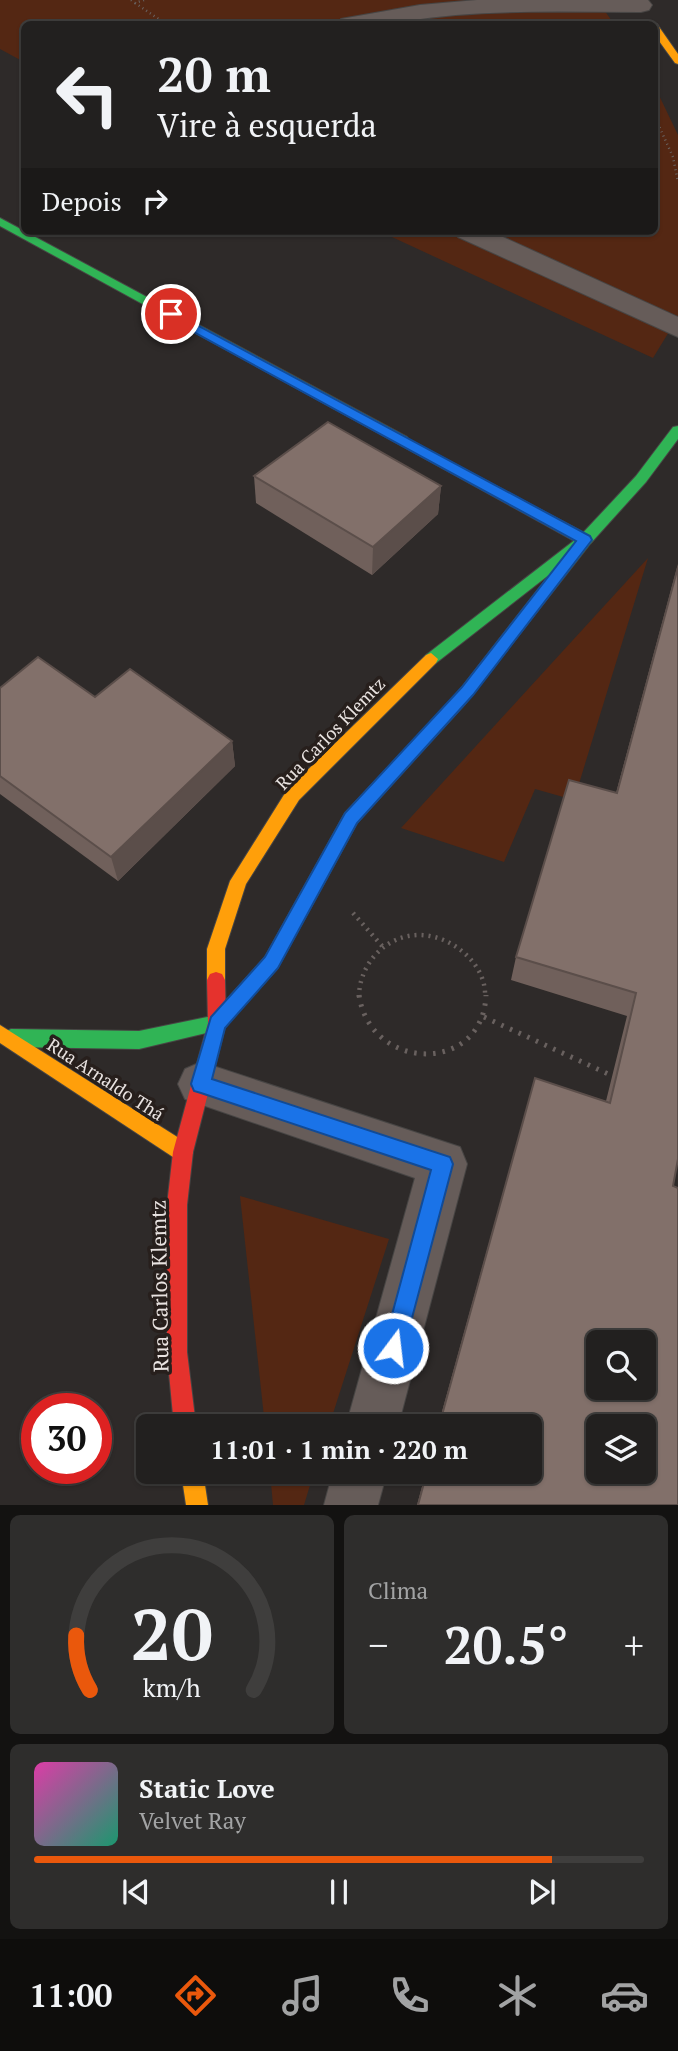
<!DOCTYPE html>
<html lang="pt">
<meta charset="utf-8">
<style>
body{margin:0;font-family:"PT Serif",serif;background:#2e2d2c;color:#f1f3f6;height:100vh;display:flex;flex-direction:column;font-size:26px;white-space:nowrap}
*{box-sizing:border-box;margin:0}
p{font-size:23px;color:#a2a3a4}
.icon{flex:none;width:38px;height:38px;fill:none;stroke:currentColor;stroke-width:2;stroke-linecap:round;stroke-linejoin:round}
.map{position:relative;height:1505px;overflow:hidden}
.details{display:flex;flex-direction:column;gap:10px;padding:10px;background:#131211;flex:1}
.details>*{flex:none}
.hud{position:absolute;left:21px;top:21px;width:637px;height:214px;border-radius:10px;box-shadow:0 2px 5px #0004,0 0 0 2px #3f3e3d;background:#22201f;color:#f1f3f6;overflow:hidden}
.tools{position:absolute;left:586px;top:1330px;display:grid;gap:14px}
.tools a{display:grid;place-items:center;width:70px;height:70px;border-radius:10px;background:#22201f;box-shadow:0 2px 5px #0004,0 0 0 2px #3f3e3d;font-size:35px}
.speed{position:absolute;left:21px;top:1393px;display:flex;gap:14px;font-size:35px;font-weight:700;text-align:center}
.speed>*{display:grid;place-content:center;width:91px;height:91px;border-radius:50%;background:#22201f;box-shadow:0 2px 5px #0004,0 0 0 2px #3f3e3d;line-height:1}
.speed .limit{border:10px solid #d22;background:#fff;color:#111}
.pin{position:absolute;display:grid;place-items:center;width:60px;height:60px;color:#fff;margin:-30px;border:4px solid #fff;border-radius:50%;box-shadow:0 2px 7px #0007}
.me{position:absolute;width:77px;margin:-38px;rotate:15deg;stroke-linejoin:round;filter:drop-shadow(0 0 5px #0008)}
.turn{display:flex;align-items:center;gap:24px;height:147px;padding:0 21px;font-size:32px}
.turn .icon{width:91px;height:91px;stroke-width:2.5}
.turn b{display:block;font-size:49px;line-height:60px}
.then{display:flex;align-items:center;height:66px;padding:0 21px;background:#0003;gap:14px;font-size:26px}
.big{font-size:52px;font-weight:600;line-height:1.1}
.details .widget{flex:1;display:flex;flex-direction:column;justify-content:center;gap:10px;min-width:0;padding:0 24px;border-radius:10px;background:#2e2d2c}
.details .dial{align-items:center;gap:0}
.dial svg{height:182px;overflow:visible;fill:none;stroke:#3f3e3d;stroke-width:7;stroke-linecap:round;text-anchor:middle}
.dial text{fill:#f1f3f6;stroke:none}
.song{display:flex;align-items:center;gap:21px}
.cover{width:84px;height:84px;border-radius:10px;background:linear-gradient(135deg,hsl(320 70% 55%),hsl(160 70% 35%))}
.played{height:7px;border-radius:4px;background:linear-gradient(90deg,#ea580c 85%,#3f3e3d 85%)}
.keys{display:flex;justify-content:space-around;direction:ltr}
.heat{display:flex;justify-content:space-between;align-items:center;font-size:38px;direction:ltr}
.details .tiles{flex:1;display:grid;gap:10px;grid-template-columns:1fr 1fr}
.widget:last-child{grid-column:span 2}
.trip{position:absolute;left:136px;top:1414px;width:406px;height:70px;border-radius:10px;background:#22201f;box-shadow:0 2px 5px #0004,0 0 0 2px #3f3e3d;font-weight:600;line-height:70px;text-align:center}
.dock{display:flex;height:112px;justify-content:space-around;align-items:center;background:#0e0d0c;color:#a2a3a4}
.dock .icon{width:49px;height:49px}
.dock .on{color:#ea580c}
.dock b{font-size:32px;color:#f1f3f6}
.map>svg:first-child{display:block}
.green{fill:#542713}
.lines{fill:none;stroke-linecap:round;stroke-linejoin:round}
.street-casing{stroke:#474544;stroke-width:2}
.fast-casing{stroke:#474544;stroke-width:2}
.slow-casing{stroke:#474544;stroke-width:2}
.jam-casing{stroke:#474544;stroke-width:2}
.path-far2{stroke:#69615f;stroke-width:2.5;stroke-dasharray:1 3.5;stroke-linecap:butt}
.path-far1{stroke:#69615f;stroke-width:4.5;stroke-dasharray:2 5;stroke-linecap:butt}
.path{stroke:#69615f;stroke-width:5;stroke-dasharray:2.5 7;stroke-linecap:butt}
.street{fill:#665c59;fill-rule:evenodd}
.fast{fill:#30b455;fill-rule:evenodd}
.slow{fill:#ff9f0a;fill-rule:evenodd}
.jam{fill:#e5322d;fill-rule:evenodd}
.wall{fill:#70605b}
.shaded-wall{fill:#5b4e4a}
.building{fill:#82706a;stroke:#5b4e4a;stroke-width:2;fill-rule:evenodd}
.route{fill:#1a73e8;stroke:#114b97;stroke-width:2}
.labels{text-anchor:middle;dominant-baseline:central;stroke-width:7;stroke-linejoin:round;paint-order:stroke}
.street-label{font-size:18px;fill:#e9e3e1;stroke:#271f1c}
.near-street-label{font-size:21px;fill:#e9e3e1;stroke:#271f1c}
</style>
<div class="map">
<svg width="678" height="1505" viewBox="0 0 678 1505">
<rect width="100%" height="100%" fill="#2e2a29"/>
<g class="green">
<path d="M0,0H597L614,24H24V62L0,49Z"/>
<path d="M655,87L678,135V317L653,358L379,231H654Z"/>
<path d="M648,558L574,800L535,789L504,862L401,828Z"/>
<path d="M240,1196L389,1239L329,1426H265Z"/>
<path d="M270,1472H314L304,1505H273Z"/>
</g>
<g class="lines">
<g class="street-casing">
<g id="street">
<path d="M477,0H648L652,5L649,10L641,12C579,12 518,10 456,15C417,18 377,28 338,24L341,19L420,5Z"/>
<path d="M454,231H490L678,317V337L458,237Z"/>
<path d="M201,1062L460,1147L467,1164L398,1426H346L415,1178L185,1099L178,1084L185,1069Z"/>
<path d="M333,1472H387L378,1505H324Z"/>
</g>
</g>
<g class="fast-casing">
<g id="fast">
<path d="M0,218L407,437L409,440L402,444L397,443L0,226Z"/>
<path d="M678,426V439L646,482L590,544L465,704H455L452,700L455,696L550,574L436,663H426L424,659L426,655L580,536L636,476L673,427Z"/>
<path d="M217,1015L223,1017L226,1023L223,1029L139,1049L11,1047L5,1044L2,1038L5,1032L11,1029L139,1031Z"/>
</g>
</g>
<g class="slow-casing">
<g id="slow">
<path d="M651,24H657L678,54V64L675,63L654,34V24Z"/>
<path d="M402,436L590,536L592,540L585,545L580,544L397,443V437Z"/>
<path d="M431,653L438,659L436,663L299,800L246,884L225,949V980L222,986L216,988L210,986L207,980V949L230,881L287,790L426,655Z"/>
<path d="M460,694L465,696L468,700L465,704L357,823L277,969L223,1029L217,1031L211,1029L208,1023L211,1017L265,957L345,813L455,696Z"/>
<path d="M0,1025L190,1145L193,1152L190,1159L183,1161L176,1159L0,1043Z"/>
<path d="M181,1472H203L208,1505H186Z"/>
</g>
</g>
<g class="jam-casing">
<path id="jam" d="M216,972L222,974L225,980L226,1023L193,1152L187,1205V1352L196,1426H174L167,1352V1205L173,1152L208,1023L207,980L210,974Z"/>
</g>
<g class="path-far2">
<path d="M131,0L135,3L144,0"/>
<path d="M135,3L166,24"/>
<path d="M654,115L673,157L678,182"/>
</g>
<g class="path-far1">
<path d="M353,913L383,947"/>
<path d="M359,997C359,964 386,934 421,935C453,936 487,965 485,997"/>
</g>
<g class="path">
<path d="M359,995C370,1072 483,1075 486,995"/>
<path d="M484,1017L617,1078"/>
</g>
<use href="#street" class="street"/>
<use href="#fast" class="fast"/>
<use href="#slow" class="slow"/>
<use href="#jam" class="jam"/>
</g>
<g class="wall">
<path d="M254,476L441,486L438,514L372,575L256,503Z"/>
<path d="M678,564V1159L673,1186L678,1505H417L426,1472H530V1426H438L535,1078L606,1101L627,1016L511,980L516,957L616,793Z"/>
<path d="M0,688L95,697L232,741L235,766L118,881L0,794Z"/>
</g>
<g class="shaded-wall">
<path d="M441,486L438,514L372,575L373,547Z"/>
<path d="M232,741L235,766L118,881L111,857Z"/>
</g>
<g class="building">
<path d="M328,422L441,486L373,547L254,476Z"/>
<path d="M678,567V1159L673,1186L678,1188V1505H418L427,1472H530V1426H439L535,1078L610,1103L636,993L516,957L569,780L617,793ZM598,1342H644V1388H598ZM598,1426H644V1472H598Z"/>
<path d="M38,657L95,697L130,669L232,741L111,857L0,776V688Z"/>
</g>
<path class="route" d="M171,311L590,536L592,540L473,695L357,823L278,968L225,1028L212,1079L450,1157L453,1164L404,1348L401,1355L393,1358L386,1355L383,1348L431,1170L201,1093L194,1091L191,1084L211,1017L265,957L345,813L462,687L576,541L166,317V312Z"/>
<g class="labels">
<g class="street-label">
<text transform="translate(330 733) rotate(-46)">Rua Carlos Klemtz</text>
<text transform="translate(106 1079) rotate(33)">Rua Arnaldo Thá</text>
</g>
<g class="near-street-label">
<text transform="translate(159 1286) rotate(-91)">Rua Carlos Klemtz</text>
</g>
</g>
</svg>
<div class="tools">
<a><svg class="icon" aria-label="search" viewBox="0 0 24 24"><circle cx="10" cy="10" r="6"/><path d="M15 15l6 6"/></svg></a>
<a><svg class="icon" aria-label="layers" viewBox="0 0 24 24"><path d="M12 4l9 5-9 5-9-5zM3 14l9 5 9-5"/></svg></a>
</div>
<div class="speed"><div class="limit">30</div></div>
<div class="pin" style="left:171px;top:314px;background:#d93025"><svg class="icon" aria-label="arrive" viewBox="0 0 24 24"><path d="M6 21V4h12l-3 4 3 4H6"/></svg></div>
<svg class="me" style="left:393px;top:1348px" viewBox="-20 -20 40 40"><circle r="17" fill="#1a73e8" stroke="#fff" stroke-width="3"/><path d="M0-11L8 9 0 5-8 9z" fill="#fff"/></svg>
<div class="trip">11:01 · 1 min · 220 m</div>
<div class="hud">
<div class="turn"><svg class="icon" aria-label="left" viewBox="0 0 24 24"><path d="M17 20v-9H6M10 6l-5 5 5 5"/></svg><div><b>20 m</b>Vire à esquerda</div></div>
<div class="then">Depois<svg class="icon" aria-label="right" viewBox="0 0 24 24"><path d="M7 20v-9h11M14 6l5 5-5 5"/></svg></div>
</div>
</div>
<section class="details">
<div class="tiles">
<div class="widget dial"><svg viewBox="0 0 100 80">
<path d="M14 69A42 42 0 1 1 86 69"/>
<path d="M14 69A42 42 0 0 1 8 45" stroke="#ea580c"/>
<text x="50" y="56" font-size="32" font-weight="700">20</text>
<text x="50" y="72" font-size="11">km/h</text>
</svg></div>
<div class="widget"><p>Clima</p>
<div class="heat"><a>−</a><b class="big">20.5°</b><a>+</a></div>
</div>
<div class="widget">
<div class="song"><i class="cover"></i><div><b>Static Love</b><p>Velvet Ray</p></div></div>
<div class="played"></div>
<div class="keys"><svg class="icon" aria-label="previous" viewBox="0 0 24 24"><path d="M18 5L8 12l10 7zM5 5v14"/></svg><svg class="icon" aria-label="pause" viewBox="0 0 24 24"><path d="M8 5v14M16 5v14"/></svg><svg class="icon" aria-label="next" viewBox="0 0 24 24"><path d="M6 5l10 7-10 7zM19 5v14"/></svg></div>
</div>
</div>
</section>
<nav class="dock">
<b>11:00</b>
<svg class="icon on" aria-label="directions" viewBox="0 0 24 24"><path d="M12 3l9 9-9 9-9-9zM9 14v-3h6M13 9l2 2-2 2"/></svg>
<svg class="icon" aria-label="music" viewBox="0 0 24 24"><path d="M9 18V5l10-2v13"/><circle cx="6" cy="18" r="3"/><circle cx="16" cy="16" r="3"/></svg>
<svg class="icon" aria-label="phone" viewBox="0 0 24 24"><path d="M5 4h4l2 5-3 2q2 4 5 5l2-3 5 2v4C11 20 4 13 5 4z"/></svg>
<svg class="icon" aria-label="climate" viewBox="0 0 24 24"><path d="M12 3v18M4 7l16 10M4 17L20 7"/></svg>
<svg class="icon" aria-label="car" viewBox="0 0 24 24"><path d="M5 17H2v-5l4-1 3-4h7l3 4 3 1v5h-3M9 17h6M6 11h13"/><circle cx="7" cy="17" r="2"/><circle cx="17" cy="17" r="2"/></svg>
</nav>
